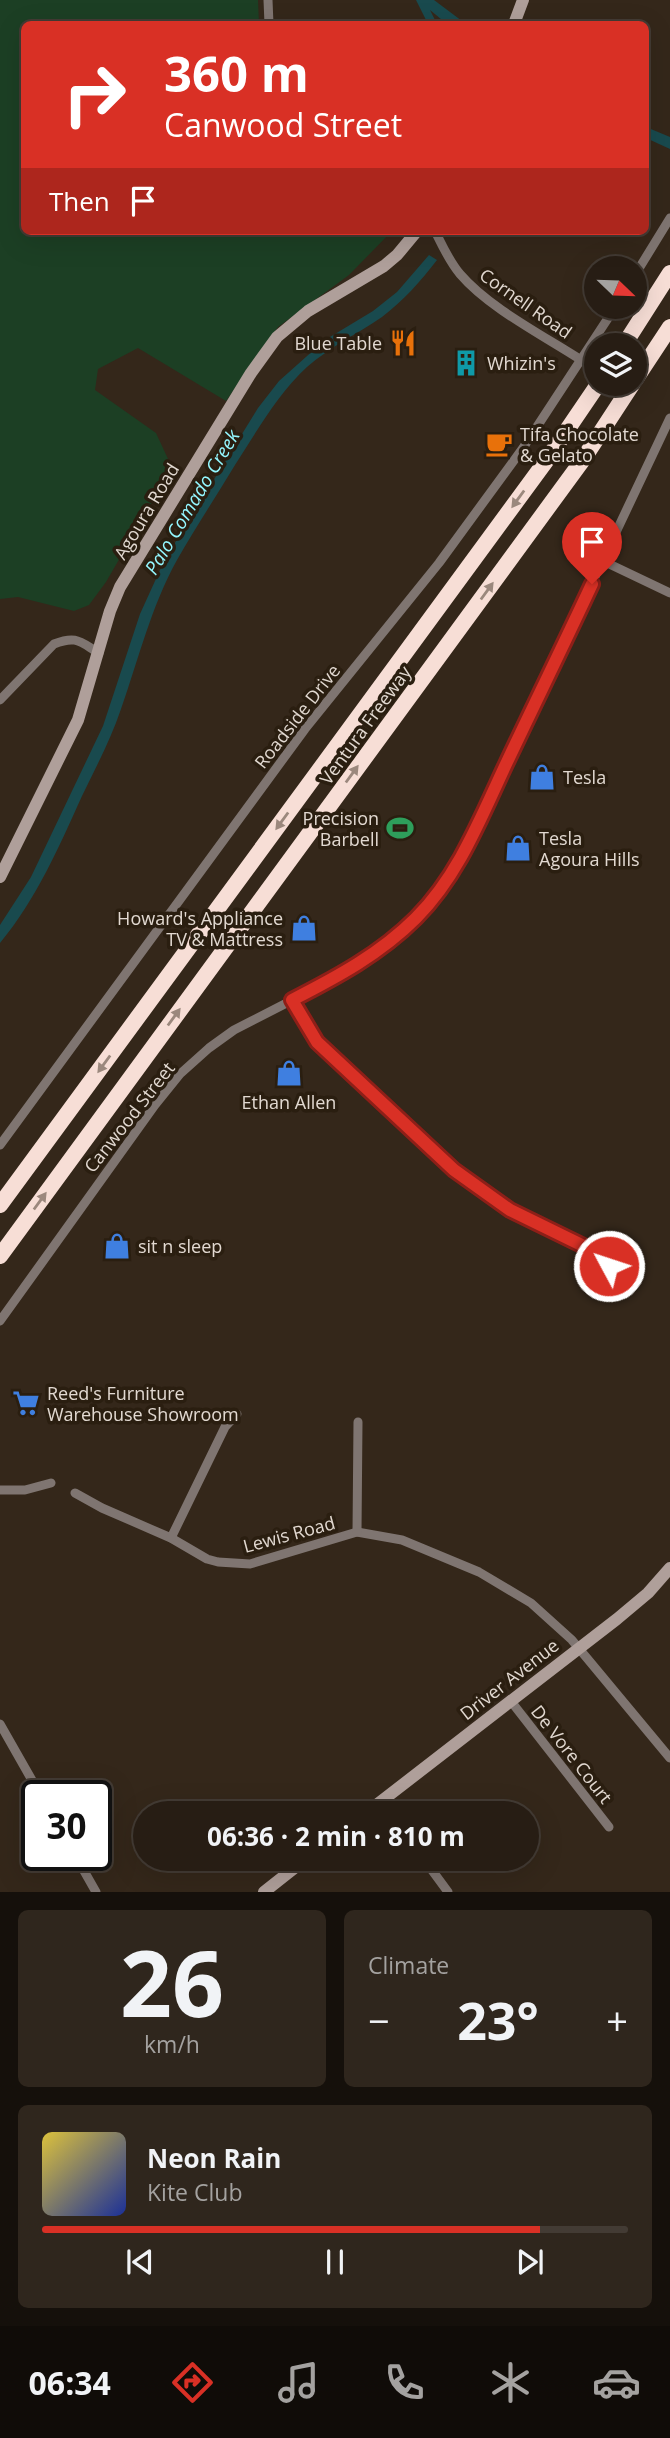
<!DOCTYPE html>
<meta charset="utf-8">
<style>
body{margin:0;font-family:"Open Sans",sans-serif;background:#2f261d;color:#f1f3f6;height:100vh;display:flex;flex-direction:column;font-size:26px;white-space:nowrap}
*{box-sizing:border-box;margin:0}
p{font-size:23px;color:#a4a2a0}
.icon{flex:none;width:38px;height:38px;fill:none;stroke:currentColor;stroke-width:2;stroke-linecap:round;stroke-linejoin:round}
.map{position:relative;height:1892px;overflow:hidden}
.side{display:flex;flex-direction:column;gap:18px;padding:18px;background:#15100b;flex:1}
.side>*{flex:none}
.hud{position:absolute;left:21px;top:21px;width:628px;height:214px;border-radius:10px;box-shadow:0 7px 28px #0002,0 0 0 2px #433b34;background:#d93025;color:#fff;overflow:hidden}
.needle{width:46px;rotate:113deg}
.controls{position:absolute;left:584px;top:256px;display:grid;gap:14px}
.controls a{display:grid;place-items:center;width:63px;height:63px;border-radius:50%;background:#271d14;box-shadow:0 7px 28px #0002,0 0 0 2px #433b34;font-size:35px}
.speed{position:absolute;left:21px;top:1780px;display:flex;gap:14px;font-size:35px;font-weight:700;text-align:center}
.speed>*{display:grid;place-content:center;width:91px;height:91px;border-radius:50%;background:#271d14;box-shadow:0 7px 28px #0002,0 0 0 2px #433b34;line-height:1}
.speed .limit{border:4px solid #111;border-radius:10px;background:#fff;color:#111}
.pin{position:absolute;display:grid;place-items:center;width:60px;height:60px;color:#fff;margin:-72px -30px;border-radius:50% 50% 50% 0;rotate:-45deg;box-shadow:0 0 7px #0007}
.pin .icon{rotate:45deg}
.me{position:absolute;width:77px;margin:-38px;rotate:310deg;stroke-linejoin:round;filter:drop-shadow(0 0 5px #0008)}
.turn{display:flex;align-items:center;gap:24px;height:147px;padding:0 28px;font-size:32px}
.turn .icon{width:91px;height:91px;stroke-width:2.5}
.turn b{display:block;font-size:49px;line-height:60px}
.then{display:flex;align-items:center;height:66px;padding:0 28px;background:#0003;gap:14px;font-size:26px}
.big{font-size:52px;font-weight:700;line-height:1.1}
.side .widget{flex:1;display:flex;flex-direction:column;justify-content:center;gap:10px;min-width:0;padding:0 24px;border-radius:10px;background:#2f261d}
.side .dial{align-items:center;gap:0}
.dial b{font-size:91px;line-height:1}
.song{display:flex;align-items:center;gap:21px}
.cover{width:84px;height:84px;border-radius:10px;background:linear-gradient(135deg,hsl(50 70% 55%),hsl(230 70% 35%))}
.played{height:7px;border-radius:4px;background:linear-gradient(90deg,#d93025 85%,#433b34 85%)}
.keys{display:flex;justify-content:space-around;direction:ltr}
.heat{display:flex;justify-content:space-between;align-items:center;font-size:38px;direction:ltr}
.side .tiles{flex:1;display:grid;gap:18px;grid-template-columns:1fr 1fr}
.widget:last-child{grid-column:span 2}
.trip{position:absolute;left:133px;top:1801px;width:406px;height:70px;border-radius:35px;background:#271d14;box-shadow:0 7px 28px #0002,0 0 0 2px #433b34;font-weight:700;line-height:70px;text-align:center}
.dock{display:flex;height:112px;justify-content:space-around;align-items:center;background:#100c08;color:#a4a2a0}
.dock .icon{width:49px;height:49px}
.dock .active{color:#d93025}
.dock b{font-size:32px;color:#f1f3f6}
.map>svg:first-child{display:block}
.green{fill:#1c3f24}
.water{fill:#194a4e}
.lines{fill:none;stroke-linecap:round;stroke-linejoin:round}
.street{stroke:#7f7571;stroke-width:9}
.secondary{stroke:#af9f9a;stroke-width:12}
.highway{stroke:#f7ded6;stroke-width:16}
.oneway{fill:#9b887d}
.route-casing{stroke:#8d1f18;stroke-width:18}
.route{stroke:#d93025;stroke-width:12}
.labels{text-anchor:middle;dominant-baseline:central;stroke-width:7;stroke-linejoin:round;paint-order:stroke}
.street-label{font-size:18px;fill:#e2d9d1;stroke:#2a1e10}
.poi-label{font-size:18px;fill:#e2d9d1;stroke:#2a1e10;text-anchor:start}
.water-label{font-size:19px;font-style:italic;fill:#94f7ff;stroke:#2a1e10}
</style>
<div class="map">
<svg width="670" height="1892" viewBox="0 0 670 1892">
<rect width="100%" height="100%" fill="#34271a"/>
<path class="green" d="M0,0H258L259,24H24V231H392L349,275L278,327L226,401L138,348L98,369L95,390L156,433L169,461L157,494L106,582L89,605L74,611L18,597L0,599Z"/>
<g class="water">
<path d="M416,0H434L466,24H447L430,10L437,24H428Z"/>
<path d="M646,127L670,137V149L646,138Z"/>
<path d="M429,255L437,260C421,281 403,301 382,317C357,334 330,347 307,367C277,395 257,431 235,465C216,497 195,528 177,560C151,607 139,658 121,709C111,739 96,767 82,796C59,847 36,900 0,943V925L31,877L103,726L140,614L165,559L258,408L279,381L325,340L373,311L397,292Z"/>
</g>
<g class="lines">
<g class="street">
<path d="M268,0L269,24"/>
<path d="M435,231C442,245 449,261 460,274C489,308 544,336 581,360"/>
<path d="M635,275L670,218"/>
<path d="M603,561L670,593"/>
<path d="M0,700L54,644C77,635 80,642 99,653"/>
<path d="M292,1000L317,1042L454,1170L510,1210L602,1255L607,1260L609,1266"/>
<path d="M0,1145L305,729L439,563L523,448L616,306"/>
<path d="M0,1321L155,1105L180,1074L209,1048L234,1030L347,972L388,943L416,918L445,884L477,826L670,418"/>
<path d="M0,1490H25L51,1483"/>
<path d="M75,1493L102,1508L171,1538L207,1559L218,1562L250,1564L357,1532L402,1540L479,1572L531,1603L572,1640L670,1758"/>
<path d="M357,1532L358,1422"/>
<path d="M171,1538L225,1427L237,1414"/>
<path d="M510,1700L609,1827"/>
<path d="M0,1724L41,1796"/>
<path d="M379,1803L388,1813"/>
<path d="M75,1855L96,1892"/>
<path d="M423,1858L448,1892"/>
</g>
<g class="secondary">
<path d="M514,24L523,0"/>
<path d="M0,877L78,720L110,611L120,587L251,373L277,337L308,311L384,266L397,255L417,231"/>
<path d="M366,1813L617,1619L648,1593L670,1568"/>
<path d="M264,1892L307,1858"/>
</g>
<g class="highway">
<path d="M624,345L670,273"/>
<path d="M635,380L670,327"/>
<path d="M0,1205L546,461L599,383"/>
<path d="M0,1256L582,461L633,383"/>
</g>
</g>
<defs><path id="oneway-solid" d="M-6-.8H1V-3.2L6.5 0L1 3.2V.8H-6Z" transform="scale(1.75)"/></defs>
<g class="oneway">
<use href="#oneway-solid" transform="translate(518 499) rotate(126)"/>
<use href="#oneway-solid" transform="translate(487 591) rotate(-54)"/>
<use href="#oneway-solid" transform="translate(352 774) rotate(-54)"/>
<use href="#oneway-solid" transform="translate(282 821) rotate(126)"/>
<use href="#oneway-solid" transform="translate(174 1017) rotate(-54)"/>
<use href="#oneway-solid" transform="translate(104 1064) rotate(126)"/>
<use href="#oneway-solid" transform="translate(40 1201) rotate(-54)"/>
</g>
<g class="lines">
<g class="route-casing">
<path id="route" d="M592,584C564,644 535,703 507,762C481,817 459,875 416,918C380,954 337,977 292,1000L317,1042L454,1170L510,1210L602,1255L607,1260L609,1266"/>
</g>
<use href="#route" class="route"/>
</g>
<defs>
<g id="restaurant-bare" transform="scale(2.1)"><path d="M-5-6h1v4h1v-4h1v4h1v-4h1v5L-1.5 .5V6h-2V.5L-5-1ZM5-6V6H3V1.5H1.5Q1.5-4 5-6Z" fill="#e8710a" stroke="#2a1e10" stroke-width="2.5" paint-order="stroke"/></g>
<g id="building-bare" transform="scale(2.1)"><path d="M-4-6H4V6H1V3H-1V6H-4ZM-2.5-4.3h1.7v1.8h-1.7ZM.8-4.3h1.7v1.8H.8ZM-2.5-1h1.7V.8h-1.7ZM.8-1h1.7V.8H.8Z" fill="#0f9aa8" stroke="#2a1e10" stroke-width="2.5" paint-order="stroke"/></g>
<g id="cafe-bare" transform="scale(2.1)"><path d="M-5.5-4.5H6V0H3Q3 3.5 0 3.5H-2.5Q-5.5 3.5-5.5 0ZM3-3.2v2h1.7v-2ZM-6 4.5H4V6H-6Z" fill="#e8710a" stroke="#2a1e10" stroke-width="2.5" paint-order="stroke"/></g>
<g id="shop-bare" transform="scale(2.1)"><path d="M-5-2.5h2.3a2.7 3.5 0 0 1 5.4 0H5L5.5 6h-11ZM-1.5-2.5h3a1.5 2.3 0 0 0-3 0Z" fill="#3f7fe0" stroke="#2a1e10" stroke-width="2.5" paint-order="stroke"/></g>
<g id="stadium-bare" transform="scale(2.1)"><path d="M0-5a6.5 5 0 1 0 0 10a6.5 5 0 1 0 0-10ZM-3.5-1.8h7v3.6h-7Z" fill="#2e9e5b" stroke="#2a1e10" stroke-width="2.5" paint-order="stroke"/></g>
<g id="supermarket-bare" transform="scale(2.1)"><path d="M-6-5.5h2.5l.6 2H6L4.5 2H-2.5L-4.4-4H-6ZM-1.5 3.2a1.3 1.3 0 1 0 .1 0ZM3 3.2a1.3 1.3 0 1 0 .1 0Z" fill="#3f7fe0" stroke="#2a1e10" stroke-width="2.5" paint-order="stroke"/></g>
</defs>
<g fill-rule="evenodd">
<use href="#restaurant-bare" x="403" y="343"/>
<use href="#building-bare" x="466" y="363"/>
<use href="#cafe-bare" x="499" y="444"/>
<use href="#shop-bare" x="542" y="777"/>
<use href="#stadium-bare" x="400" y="828"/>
<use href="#shop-bare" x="518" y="848"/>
<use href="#shop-bare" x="304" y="928"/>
<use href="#shop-bare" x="289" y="1073"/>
<use href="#shop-bare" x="117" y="1246"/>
<use href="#supermarket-bare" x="26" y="1403"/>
</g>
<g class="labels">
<g class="street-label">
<text transform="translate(526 303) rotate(35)">Cornell Road</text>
<text transform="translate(146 511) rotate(-59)">Agoura Road</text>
<text transform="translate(297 716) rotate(-52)">Roadside Drive</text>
<text transform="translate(365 725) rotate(-54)">Ventura Freeway</text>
<text transform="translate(129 1117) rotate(-52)">Canwood Street</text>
<text transform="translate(289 1534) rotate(-15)">Lewis Road</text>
<text transform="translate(509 1679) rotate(-38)">Driver Avenue</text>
<text transform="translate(572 1754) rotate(52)">De Vore Court</text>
</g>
<g class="poi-label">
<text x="382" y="343" text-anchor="end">Blue Table</text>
<text x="487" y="363">Whizin's</text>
<text x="520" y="434">Tifa Chocolate<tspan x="520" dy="21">&amp; Gelato</tspan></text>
<text x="563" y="777">Tesla</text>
<text x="379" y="818" text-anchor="end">Precision<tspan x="379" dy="21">Barbell</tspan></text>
<text x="539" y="838">Tesla<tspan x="539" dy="21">Agoura Hills</tspan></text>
<text x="283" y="918" text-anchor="end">Howard's Appliance<tspan x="283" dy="21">TV &amp; Mattress</tspan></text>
<text x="289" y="1102" text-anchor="middle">Ethan Allen</text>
<text x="138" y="1246">sit n sleep</text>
<text x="47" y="1393">Reed's Furniture<tspan x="47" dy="21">Warehouse Showroom</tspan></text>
</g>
<g class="water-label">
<text transform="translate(192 502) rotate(-59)">Palo Comado Creek</text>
</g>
</g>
</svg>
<div class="controls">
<a><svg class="needle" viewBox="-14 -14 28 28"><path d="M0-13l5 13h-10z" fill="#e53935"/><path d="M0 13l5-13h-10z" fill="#a4a2a0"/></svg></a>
<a><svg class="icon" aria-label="layers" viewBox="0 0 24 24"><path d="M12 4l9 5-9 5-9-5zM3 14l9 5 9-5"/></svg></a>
</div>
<div class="speed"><div class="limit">30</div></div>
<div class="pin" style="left:592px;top:584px;background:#d93025"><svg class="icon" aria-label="arrive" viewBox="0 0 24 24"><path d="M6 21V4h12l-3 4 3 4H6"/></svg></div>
<svg class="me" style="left:609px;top:1266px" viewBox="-20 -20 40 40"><circle r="17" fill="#d93025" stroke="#fff" stroke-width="3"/><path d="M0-11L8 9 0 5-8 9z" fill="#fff"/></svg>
<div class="trip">06:36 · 2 min · 810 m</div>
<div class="hud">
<div class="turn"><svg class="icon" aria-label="right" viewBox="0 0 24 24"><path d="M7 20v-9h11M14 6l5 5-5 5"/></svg><div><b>360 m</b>Canwood Street</div></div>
<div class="then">Then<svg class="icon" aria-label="arrive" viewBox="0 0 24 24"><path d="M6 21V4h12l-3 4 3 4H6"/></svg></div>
</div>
</div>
<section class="side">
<div class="tiles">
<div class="widget dial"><b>26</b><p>km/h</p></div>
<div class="widget"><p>Climate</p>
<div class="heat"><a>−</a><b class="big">23°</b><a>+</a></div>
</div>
<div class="widget">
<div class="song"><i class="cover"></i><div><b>Neon Rain</b><p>Kite Club</p></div></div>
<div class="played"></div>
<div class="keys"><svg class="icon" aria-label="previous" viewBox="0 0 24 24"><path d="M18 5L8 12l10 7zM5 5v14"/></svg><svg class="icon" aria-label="pause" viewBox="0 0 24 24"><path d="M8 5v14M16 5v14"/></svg><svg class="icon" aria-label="next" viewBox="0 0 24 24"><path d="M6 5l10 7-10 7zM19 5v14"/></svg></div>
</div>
</div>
</section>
<nav class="dock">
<b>06:34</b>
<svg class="icon active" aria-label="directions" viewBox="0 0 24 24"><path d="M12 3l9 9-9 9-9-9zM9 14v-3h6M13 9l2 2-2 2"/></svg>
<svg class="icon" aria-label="music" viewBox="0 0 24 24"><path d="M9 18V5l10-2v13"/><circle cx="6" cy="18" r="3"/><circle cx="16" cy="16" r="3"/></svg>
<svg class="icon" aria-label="phone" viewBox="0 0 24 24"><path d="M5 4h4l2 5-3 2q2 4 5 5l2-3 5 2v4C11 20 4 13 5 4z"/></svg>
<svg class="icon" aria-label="climate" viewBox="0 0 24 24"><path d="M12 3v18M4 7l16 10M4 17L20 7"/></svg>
<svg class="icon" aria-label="car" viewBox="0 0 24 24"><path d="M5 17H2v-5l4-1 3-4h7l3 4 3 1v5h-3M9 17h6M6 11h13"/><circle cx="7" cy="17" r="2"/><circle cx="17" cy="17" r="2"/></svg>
</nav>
